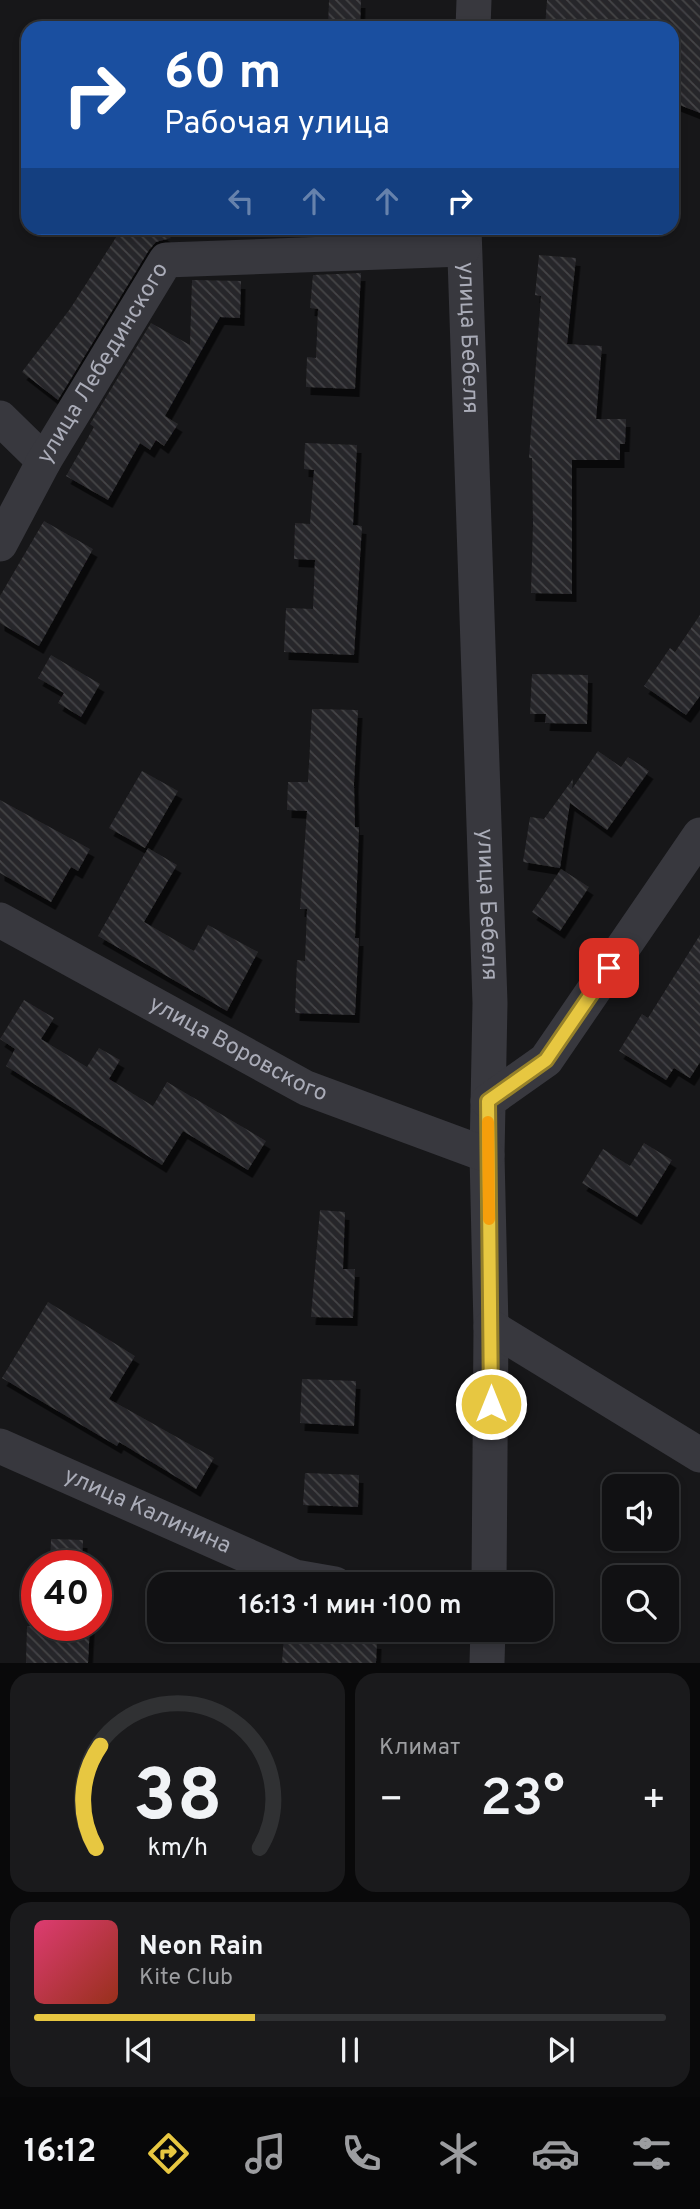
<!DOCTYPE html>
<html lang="ru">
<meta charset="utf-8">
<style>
body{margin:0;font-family:Overpass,sans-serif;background:#1a1a1c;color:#f1f3f6;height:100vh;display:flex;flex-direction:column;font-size:26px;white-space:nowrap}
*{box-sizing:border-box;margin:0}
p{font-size:23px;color:#9c9da0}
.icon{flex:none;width:38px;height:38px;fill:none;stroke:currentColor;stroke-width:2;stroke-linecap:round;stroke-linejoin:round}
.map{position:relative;height:1663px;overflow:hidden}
.drawer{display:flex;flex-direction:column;gap:10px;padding:10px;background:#09090a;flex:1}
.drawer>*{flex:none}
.top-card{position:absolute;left:21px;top:21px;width:658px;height:214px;border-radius:21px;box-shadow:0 4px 10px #0003,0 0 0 2px #303133;background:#1a4fa0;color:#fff;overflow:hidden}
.controls{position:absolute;left:602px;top:1474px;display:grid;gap:14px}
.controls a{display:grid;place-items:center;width:77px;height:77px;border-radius:14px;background:#111113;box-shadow:0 4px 10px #0003,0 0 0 2px #303133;font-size:35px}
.speed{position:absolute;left:21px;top:1550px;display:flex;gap:14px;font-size:35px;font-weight:700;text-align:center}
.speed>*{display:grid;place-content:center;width:91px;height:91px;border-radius:50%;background:#111113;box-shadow:0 4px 10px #0003,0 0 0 2px #303133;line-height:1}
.speed .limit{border:10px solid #d22;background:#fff;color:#111}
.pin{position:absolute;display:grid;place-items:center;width:60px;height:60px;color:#fff;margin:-30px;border-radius:14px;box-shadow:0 4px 10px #0006}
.me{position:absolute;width:77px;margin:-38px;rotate:0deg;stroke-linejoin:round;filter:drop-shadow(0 0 5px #0008)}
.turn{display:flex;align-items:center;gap:24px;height:147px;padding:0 28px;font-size:32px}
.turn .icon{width:91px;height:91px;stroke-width:2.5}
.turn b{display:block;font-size:49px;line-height:60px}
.lanes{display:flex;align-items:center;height:66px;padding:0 28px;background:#0003;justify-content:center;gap:35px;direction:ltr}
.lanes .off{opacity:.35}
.big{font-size:52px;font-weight:600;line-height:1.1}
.drawer .widget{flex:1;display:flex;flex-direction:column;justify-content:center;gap:10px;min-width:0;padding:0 24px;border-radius:21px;background:#1a1a1c}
.drawer .dial{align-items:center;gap:0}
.dial svg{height:182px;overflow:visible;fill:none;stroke:#303133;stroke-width:7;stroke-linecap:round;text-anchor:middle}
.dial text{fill:#f1f3f6;stroke:none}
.song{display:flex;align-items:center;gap:21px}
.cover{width:84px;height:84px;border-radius:10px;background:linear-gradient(135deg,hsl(340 70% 55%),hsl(10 70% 35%))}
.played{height:7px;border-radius:4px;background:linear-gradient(90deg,#e7c741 35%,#303133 35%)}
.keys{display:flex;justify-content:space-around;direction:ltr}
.heat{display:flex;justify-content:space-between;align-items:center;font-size:38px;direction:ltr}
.drawer .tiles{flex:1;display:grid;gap:10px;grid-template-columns:1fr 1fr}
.widget:last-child{grid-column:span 2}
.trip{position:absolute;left:147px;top:1572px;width:406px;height:70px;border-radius:21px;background:#111113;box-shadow:0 4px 10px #0003,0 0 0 2px #303133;font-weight:600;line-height:70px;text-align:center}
.tabs{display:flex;height:112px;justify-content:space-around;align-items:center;background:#070708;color:#9c9da0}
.tabs .icon{width:49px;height:49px}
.tabs .active{color:#e7c741}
.tabs b{font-size:32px;color:#f1f3f6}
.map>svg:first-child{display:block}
.building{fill:url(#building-back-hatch);filter:url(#shadow)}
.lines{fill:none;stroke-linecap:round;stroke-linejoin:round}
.minor{stroke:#38383e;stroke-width:35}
.route-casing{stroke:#96812a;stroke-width:18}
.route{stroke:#e7c741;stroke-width:12}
.slow{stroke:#f59e0b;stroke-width:12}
.labels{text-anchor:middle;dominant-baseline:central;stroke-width:7;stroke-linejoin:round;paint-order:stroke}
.street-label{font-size:23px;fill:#aaacb8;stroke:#121214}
</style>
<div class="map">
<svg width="700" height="1663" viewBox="0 0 700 1663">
<defs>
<pattern id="building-back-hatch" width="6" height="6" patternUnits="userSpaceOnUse" patternTransform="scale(1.75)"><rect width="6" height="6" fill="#28272a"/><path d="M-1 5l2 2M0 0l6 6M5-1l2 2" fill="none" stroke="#444447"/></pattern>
<filter id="shadow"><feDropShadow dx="4.5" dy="8" stdDeviation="0" flood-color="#0009"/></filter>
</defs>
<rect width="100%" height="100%" fill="#171719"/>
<g class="building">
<path d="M329,0H361L360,28H328Z"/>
<path d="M547,0H700V113L672,102V28H545Z"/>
<path d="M122,228H157L171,238L156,242L149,250L58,400L22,372L70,309Z"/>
<path d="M314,228H363V233L314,234Z"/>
<path d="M539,255L576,258L567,344L602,346L596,419H626L625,444H620V460H572V594L531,593L533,524L532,458H529L541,296L535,295Z"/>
<path d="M361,273L355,389L306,387L307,357L316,358L318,309L310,308L313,275Z"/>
<path d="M192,280L241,281L240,318L220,317L165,416L178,424L164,446L156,440L150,450L140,443L108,500L66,476L94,427L90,424L151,323L190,345Z"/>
<path d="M305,443L357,445L353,525L362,526L354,655L284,652L286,608L313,609L315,560L294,559L295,523L310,524L314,470L304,469Z"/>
<path d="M44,521L93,549L39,646L0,623V596Z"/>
<path d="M700,615V696L686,715L644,686L670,648L675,652Z"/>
<path d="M51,655L100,684L81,717L58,703L64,693L38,678Z"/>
<path d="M532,674L588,675L587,724L545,723L546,714H530Z"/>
<path d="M312,709L358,710L354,784L355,827H359L355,938H359L355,1015L295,1013L297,960L305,961L307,909H300L307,811L287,810L288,782H308Z"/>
<path d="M598,751L621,767L628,757L649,771L607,830L570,803L560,868L523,862L530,817L544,819L573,779L572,789Z"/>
<path d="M142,771L178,791L145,848L109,828Z"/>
<path d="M0,800L90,849L78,871L71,867L51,902L0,873Z"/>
<path d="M148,848L177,865L144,922L194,951L208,925L258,952L227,1011L98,936Z"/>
<path d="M561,869L589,887L560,931L532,912Z"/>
<path d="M700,935V1062L690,1078L674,1068L666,1080L619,1051L642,1014L648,1018Z"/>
<path d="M24,1000L54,1018L41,1039L87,1067L99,1048L120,1060L109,1079L153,1106L167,1082L266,1141L248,1170L183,1131L162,1165L6,1066L15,1049L0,1039Z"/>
<path d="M644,1143L672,1160L637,1217L582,1183L603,1149L630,1166Z"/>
<path d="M320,1210L345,1212L343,1269H355L353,1318L311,1317Z"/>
<path d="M48,1302L135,1356L109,1399L214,1458L196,1489L119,1442L117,1446L2,1378Z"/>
<path d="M302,1379L356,1381L354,1426L300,1423Z"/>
<path d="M305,1473L359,1475L358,1507L303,1505Z"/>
<path d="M51,1539L83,1540L82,1566H50Z"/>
<path d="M27,1626H90L88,1663H26Z"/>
<path d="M284,1637L377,1641L376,1663H282Z"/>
</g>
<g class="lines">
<g class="minor">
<path d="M473,28L474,0"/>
<path id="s1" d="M464,228L490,1003L487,1155L491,1327L489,1584"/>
<path d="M0,418L44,461"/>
<path id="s2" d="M0,544L44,461L166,260L463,249"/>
<path id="s3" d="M0,920L306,1088L487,1155"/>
<path d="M488,1101L546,1060L700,835"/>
<path d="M491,1327L700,1455"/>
<path id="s4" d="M0,1446L295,1577L335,1584"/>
<path d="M487,1663L488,1629"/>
</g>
</g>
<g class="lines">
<g class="route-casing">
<path id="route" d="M491,1404L488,1101L546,1060L609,968"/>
</g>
<use href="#route" class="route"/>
<path class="slow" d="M488,1122L489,1219"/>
</g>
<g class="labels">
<g class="street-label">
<text stroke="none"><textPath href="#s1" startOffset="110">улица Бебеля</textPath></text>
<text stroke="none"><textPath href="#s2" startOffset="208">улица Лебединского</textPath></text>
<text stroke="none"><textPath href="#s1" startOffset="677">улица Бебеля</textPath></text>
<text stroke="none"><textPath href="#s3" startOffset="271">улица Воровского</textPath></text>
<text stroke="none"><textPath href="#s4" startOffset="161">улица Калинина</textPath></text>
</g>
</g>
</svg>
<div class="controls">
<a><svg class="icon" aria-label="sound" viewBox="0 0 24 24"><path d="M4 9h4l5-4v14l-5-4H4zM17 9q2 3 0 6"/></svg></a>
<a><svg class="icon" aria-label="search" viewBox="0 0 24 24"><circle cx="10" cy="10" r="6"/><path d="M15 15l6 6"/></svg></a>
</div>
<div class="speed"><div class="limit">40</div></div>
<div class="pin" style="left:609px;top:968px;background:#d93025"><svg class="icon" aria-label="arrive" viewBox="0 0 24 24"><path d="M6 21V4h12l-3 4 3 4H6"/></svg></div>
<svg class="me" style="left:491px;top:1404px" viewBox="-20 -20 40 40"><circle r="17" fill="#e7c741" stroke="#fff" stroke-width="3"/><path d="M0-11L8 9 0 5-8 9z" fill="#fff"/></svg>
<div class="trip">16:13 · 1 мин · 100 m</div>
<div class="top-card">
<div class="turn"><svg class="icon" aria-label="right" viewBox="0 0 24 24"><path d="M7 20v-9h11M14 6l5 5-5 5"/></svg><div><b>60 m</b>Рабочая улица</div></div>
<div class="lanes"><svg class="icon off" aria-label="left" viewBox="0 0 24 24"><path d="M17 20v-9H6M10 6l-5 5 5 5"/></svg><svg class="icon off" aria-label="ahead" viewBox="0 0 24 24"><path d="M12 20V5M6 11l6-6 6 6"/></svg><svg class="icon off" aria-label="ahead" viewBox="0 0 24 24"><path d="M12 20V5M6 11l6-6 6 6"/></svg><svg class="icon" aria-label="right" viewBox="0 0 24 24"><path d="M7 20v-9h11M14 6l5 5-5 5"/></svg></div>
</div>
</div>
<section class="drawer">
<div class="tiles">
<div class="widget dial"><svg viewBox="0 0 100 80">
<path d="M14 69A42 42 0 1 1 86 69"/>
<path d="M14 69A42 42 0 0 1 16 24" stroke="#e7c741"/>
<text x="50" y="56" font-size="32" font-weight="700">38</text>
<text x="50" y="72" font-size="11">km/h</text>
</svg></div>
<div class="widget"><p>Климат</p>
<div class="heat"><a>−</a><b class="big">23°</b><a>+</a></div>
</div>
<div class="widget">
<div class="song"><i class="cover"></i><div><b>Neon Rain</b><p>Kite Club</p></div></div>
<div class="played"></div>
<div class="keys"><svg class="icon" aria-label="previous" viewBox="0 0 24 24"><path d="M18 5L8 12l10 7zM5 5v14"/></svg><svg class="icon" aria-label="pause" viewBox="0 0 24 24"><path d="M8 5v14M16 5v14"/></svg><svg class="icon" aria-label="next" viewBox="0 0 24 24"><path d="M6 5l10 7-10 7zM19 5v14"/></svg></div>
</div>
</div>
</section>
<nav class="tabs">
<b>16:12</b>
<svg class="icon active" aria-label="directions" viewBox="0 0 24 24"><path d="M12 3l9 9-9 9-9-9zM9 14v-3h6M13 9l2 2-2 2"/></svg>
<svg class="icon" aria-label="music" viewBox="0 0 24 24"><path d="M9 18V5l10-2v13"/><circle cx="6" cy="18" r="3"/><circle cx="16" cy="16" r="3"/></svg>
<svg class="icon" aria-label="phone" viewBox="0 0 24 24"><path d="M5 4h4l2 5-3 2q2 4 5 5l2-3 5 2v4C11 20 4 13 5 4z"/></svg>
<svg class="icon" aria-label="climate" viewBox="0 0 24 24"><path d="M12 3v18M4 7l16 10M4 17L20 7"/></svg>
<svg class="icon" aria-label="car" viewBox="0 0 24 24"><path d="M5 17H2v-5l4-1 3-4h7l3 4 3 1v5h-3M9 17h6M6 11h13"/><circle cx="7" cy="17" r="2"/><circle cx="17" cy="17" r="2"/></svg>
<svg class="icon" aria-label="filters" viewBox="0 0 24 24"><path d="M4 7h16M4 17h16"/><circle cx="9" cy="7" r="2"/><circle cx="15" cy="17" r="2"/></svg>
</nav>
